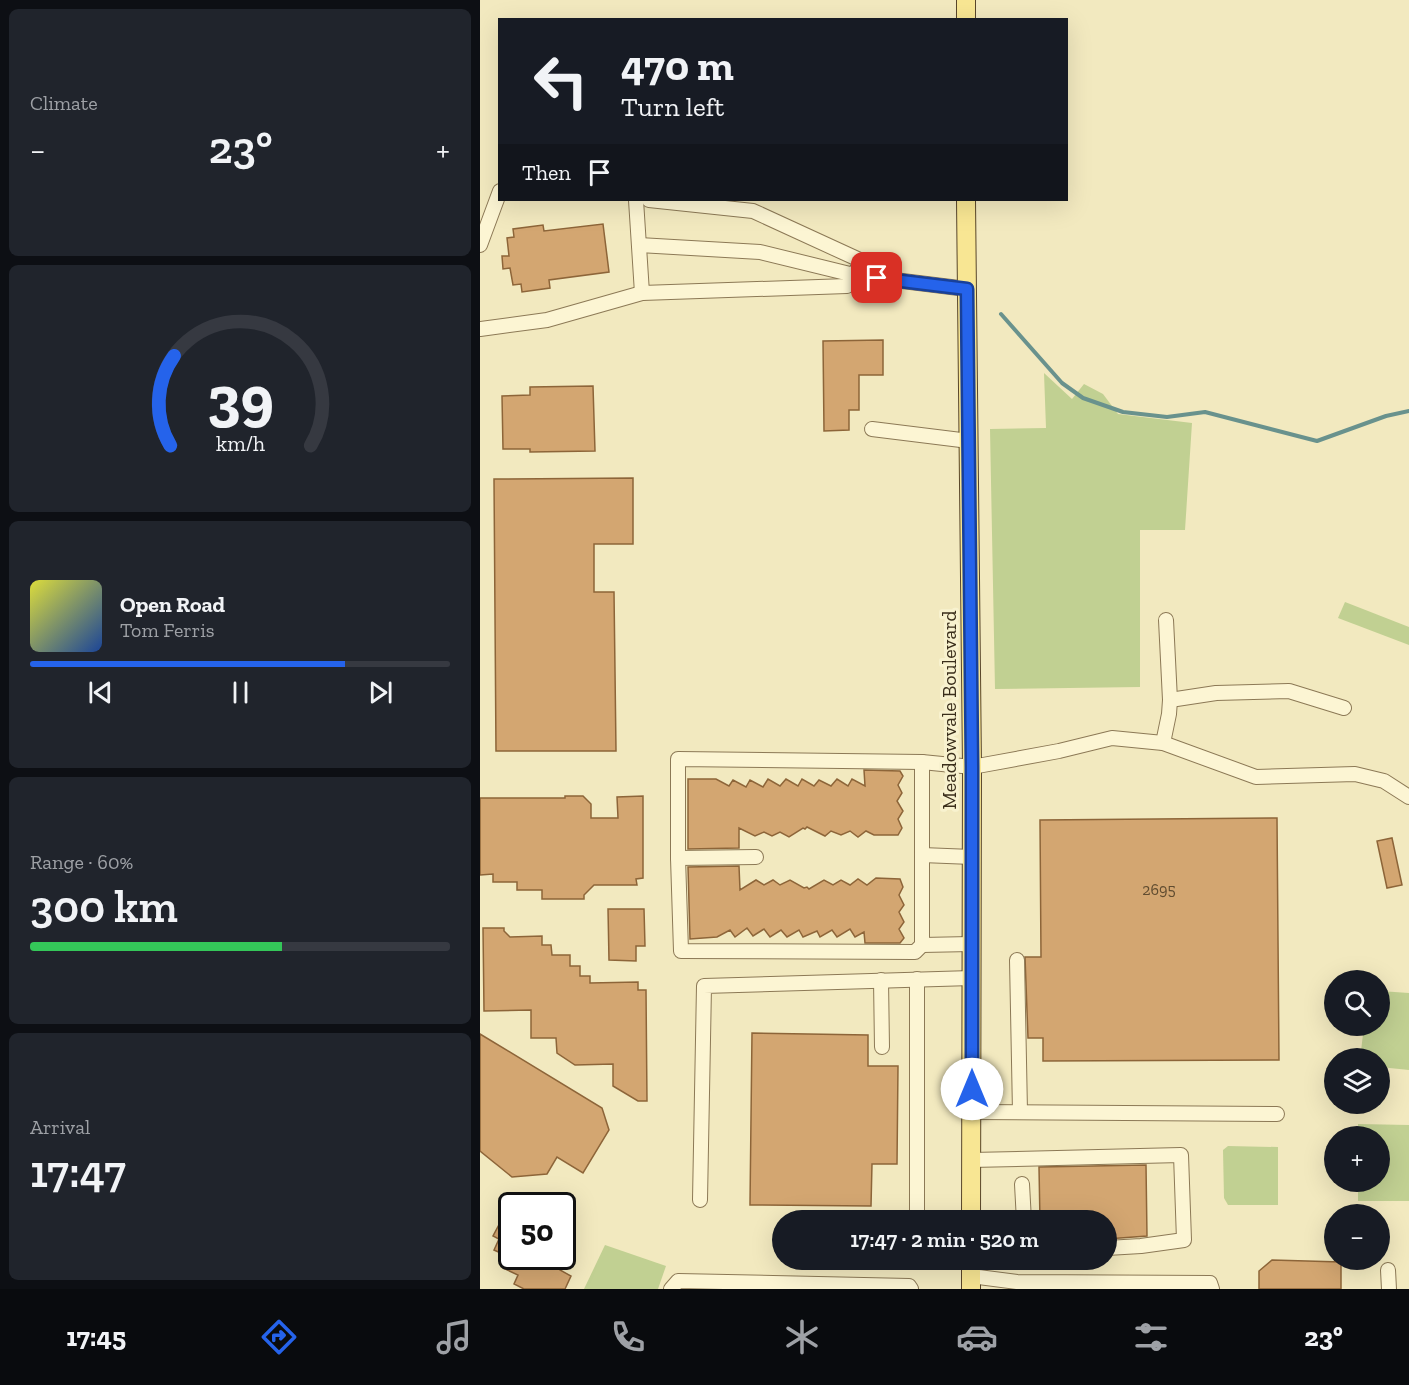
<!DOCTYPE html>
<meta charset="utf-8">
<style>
body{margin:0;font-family:"Zilla Slab",serif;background:#20242c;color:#f1f3f6;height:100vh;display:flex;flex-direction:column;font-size:22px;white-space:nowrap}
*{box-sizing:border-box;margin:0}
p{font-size:20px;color:#9ea1a6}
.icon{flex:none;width:33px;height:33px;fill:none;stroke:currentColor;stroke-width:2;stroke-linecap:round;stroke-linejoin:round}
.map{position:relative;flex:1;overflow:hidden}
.sheet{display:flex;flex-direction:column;gap:9px;padding:9px;background:#0d0f14;width:480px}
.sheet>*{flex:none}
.hud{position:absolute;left:18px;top:18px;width:570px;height:183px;border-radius:0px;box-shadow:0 6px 24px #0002;background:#171b24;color:#f1f3f6;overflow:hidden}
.controls{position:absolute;left:844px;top:970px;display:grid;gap:12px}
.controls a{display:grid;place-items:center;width:66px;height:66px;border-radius:50%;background:#171b24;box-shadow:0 6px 24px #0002;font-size:30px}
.speed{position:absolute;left:18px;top:1192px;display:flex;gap:12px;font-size:30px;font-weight:700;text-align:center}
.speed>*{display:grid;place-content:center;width:78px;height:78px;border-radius:50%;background:#171b24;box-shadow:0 6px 24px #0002;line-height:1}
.speed .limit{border:3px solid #111;border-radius:9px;background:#fff;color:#111}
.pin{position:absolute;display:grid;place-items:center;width:51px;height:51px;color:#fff;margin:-26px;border-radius:12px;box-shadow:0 3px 9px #0006}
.me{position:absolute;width:66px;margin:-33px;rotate:0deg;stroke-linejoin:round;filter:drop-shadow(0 0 4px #0008)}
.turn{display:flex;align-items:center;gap:21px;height:126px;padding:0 24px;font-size:27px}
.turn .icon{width:78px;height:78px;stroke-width:2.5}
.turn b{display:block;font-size:42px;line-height:51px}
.then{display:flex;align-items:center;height:57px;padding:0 24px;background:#0003;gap:12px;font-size:22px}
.big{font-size:45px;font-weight:600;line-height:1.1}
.sheet .tile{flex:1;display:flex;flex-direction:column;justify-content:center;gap:9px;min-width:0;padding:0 21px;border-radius:9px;background:#20242c}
.sheet .dial{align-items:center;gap:0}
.dial svg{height:156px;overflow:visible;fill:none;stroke:#363941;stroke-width:7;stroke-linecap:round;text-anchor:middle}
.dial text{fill:#f1f3f6;stroke:none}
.song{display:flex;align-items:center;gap:18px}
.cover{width:72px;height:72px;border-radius:9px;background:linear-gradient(135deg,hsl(60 70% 55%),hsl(220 70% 35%))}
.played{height:6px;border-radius:3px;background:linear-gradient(90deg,#2563eb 75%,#363941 75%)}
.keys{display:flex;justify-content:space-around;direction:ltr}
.heat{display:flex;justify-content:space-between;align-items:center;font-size:33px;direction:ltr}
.charge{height:9px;border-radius:4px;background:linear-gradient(90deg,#34c759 60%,#363941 0)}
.trip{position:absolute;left:292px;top:1210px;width:345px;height:60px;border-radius:30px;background:#171b24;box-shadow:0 6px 24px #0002;font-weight:600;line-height:60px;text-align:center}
.dock{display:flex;height:96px;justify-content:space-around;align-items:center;background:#090b0e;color:#9ea1a6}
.dock .icon{width:42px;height:42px}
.dock .selected{color:#2563eb}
.dock b{font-size:27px;color:#f1f3f6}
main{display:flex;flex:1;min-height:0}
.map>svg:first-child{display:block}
.green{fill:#c1d092}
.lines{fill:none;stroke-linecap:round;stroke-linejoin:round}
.stream{stroke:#69928d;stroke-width:4}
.building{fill:#d3a671;stroke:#8d6539;stroke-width:1.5}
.minor-casing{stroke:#8c7956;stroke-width:16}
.major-casing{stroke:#59462a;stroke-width:20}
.minor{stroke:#fcf5d3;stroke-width:14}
.major{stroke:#f8e693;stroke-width:18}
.route-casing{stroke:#184099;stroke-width:15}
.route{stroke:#2563eb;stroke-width:10}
.labels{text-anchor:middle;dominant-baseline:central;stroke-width:6;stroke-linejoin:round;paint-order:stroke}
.number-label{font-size:16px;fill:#604c30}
.street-label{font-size:20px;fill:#3a2e1b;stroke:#f8f2cf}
</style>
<main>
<section class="sheet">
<div class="tile"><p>Climate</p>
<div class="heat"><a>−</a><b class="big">23°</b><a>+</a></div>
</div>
<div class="tile dial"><svg viewBox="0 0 100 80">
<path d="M14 69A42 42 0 1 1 86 69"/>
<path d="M14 69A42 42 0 0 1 16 23" stroke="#2563eb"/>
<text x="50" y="56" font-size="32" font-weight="700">39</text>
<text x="50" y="72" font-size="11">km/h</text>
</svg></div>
<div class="tile">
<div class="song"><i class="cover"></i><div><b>Open Road</b><p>Tom Ferris</p></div></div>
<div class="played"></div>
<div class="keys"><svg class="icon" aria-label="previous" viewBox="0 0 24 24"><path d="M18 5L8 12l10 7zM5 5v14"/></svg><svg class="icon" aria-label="pause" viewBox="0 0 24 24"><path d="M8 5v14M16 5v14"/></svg><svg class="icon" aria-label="next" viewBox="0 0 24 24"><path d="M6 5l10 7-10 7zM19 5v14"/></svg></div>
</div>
<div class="tile"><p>Range · 60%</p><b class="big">300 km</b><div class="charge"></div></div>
<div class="tile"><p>Arrival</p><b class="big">17:47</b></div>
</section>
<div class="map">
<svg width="929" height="1289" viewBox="0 0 929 1289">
<rect width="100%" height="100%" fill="#f2e9bf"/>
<g class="green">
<path d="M564,373L592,399L604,384L623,394L638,414L712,423L705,530H660V687L515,689L510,429L566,428Z"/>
<path d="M865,602L929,627V645L858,618Z"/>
<path d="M900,991L929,993V1070L900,1067V1059H880L884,1026H900Z"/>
<path d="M878,1124L929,1125V1201H878V1182H900V1137H878Z"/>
<path d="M748,1146L798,1147V1205H748L744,1198L743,1150Z"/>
<path d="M125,1245L186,1266L178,1289H104Z"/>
</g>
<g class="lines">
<path class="stream" d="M521,314L582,383L603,398L643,412L687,417L725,412L837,441L906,416L929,411"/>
</g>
<g class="building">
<path d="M123,224L129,272L69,280L70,288L42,292L41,284L33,285L30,268L23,269L22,256H29L27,238L34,237L33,229L63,225L64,231Z"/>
<path d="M403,340V375H379V410H369V430L344,431L343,341Z"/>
<path d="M113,386L115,451L50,452V449H23L22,396L50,395V387Z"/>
<path d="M153,478V544H114V592H134L136,751H16L14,479Z"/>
<path d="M384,770L420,771L423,776L418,785L422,793L417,801L423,811L418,819L422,828L418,835H394L386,831L378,837L370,831L361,835L351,831L345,836L327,827L325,829L323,828L309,837L300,832L292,836L284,832L275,836L259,828V848L208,849V779H236L249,786L253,780L266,787L270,780L283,787L288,779L300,786L306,779L318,786L322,779L334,786L339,780L351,786L357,779L368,786L372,779L385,786Z"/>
<path d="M85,796H103L111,804V818H138L137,797L163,796V878L156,879L157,885H114L104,895V899H62V890H37V882H13V874L0,875V798H85Z"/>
<path d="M797,818L799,1060L563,1061V1038H548L545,957H561L560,820Z"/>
<path d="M912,838L922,885L907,888L897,841Z"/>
<path d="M259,866L260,890L276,880L284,885L293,880L300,885L310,880L324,888L327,887L329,889L344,880L353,885L361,880L370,885L378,879L387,885L396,878L420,879L423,887L419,895L424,905L419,912L424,922L419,929L424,938L420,943H385L384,932L375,937L370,929L357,937L352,930L340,937L337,931L323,937L319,930L307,937L301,930L290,937L284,929L273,936L267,928L255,937L250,930L237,937L210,939L208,867Z"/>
<path d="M128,909H164L165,946H156V961L129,960Z"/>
<path d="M3,928H24V931L30,937L62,936V945H71L72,955H90V966H100V976H110V983L158,982V990H166L167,1101H158L133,1086V1064L95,1065L77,1053L76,1038H51V1010L4,1011Z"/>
<path d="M272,1033L388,1035V1066H418L417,1164H392L391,1206L270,1205Z"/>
<path d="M0,1034L122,1108L129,1130L103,1173L77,1157L67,1174L32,1177L0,1151Z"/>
<path d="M666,1165L667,1236L627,1239V1221H560L559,1167Z"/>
<path d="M21,1221L32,1226V1257H58L81,1268L80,1270L91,1276L85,1289H44L34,1284L38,1275L23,1268L28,1257H30L14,1250L19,1239L13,1236Z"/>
<path d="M792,1260L861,1262V1289H779V1271Z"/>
</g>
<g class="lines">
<g class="minor-casing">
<g id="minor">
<path d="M156,200L162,293"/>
<path d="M0,245L20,191"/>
<path d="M159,245L280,252L374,275L487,289"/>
<path d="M0,329L67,320L162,293L367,286L382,261L273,211L169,200"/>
<path d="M392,429L489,441"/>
<path d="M690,700L736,693L809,691L864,708"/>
<path d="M683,743L689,714L690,700L686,620"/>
<path d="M442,762V945L491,944"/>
<path d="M442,855L492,857"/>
<path d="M276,857L198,858V759L442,762L492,767L579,751L632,738L683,743L776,777L875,774L904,781L929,797"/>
<path d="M198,858L201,951L435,952L442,945"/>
<path d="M537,960L540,1112"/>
<path d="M401,980L402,1047"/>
<path d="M491,1112L797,1114"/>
<path d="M491,1160L701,1155L704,1240L661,1246L627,1248"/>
<path d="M542,1184L544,1221"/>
<path d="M220,1200L224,986L492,978"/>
<path d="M437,1221V979"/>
<path d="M908,1270L909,1289"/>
<path d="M491,1276L537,1282L730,1283L732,1289"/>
<path d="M191,1289L198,1281L429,1286L431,1289"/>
</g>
</g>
<g class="major-casing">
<g id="major">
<path d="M486,20V0"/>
<path d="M486,200L492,767L491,1221"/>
<path d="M491,1289V1260"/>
</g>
</g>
<use href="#minor" class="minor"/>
<use href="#major" class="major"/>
</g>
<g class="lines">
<g class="route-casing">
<path id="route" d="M397,278L487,289L492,767V1089"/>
</g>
<use href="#route" class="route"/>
</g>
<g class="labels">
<g class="number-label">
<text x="679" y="889">2695</text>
</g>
<g class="street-label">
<text transform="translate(469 710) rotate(-90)">Meadowvale Boulevard</text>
</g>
</g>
</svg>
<div class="controls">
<a><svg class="icon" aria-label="search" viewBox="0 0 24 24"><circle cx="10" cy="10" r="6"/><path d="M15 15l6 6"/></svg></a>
<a><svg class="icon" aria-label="layers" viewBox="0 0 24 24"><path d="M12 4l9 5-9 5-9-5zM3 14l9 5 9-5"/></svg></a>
<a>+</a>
<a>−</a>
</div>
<div class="speed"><div class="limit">50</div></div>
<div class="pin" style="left:397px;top:278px;background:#d93025"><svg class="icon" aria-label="arrive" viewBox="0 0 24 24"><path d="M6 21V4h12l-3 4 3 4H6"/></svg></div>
<svg class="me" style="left:492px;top:1089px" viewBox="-20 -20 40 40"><circle r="19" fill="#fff"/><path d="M0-13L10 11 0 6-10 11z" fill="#2563eb"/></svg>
<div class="trip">17:47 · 2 min · 520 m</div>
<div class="hud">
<div class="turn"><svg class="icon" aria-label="left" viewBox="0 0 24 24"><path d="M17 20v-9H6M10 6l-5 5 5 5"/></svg><div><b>470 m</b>Turn left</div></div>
<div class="then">Then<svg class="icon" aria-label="arrive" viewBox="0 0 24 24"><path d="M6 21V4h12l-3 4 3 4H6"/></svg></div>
</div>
</div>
</main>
<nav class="dock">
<b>17:45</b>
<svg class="icon selected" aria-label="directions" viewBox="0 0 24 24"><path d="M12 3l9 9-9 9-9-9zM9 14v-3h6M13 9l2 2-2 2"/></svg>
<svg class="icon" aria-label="music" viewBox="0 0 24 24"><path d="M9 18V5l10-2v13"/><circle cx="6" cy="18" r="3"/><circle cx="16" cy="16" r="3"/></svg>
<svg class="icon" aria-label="phone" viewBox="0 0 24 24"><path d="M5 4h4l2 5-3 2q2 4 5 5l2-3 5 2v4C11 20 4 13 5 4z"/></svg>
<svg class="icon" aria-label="climate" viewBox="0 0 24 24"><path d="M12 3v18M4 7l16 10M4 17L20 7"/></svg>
<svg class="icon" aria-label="car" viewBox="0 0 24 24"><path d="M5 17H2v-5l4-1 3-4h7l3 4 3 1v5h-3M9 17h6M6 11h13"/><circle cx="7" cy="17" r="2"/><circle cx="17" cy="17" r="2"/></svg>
<svg class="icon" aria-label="filters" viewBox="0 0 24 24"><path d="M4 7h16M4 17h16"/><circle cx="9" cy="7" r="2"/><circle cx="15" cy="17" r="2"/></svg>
<b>23°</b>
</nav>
